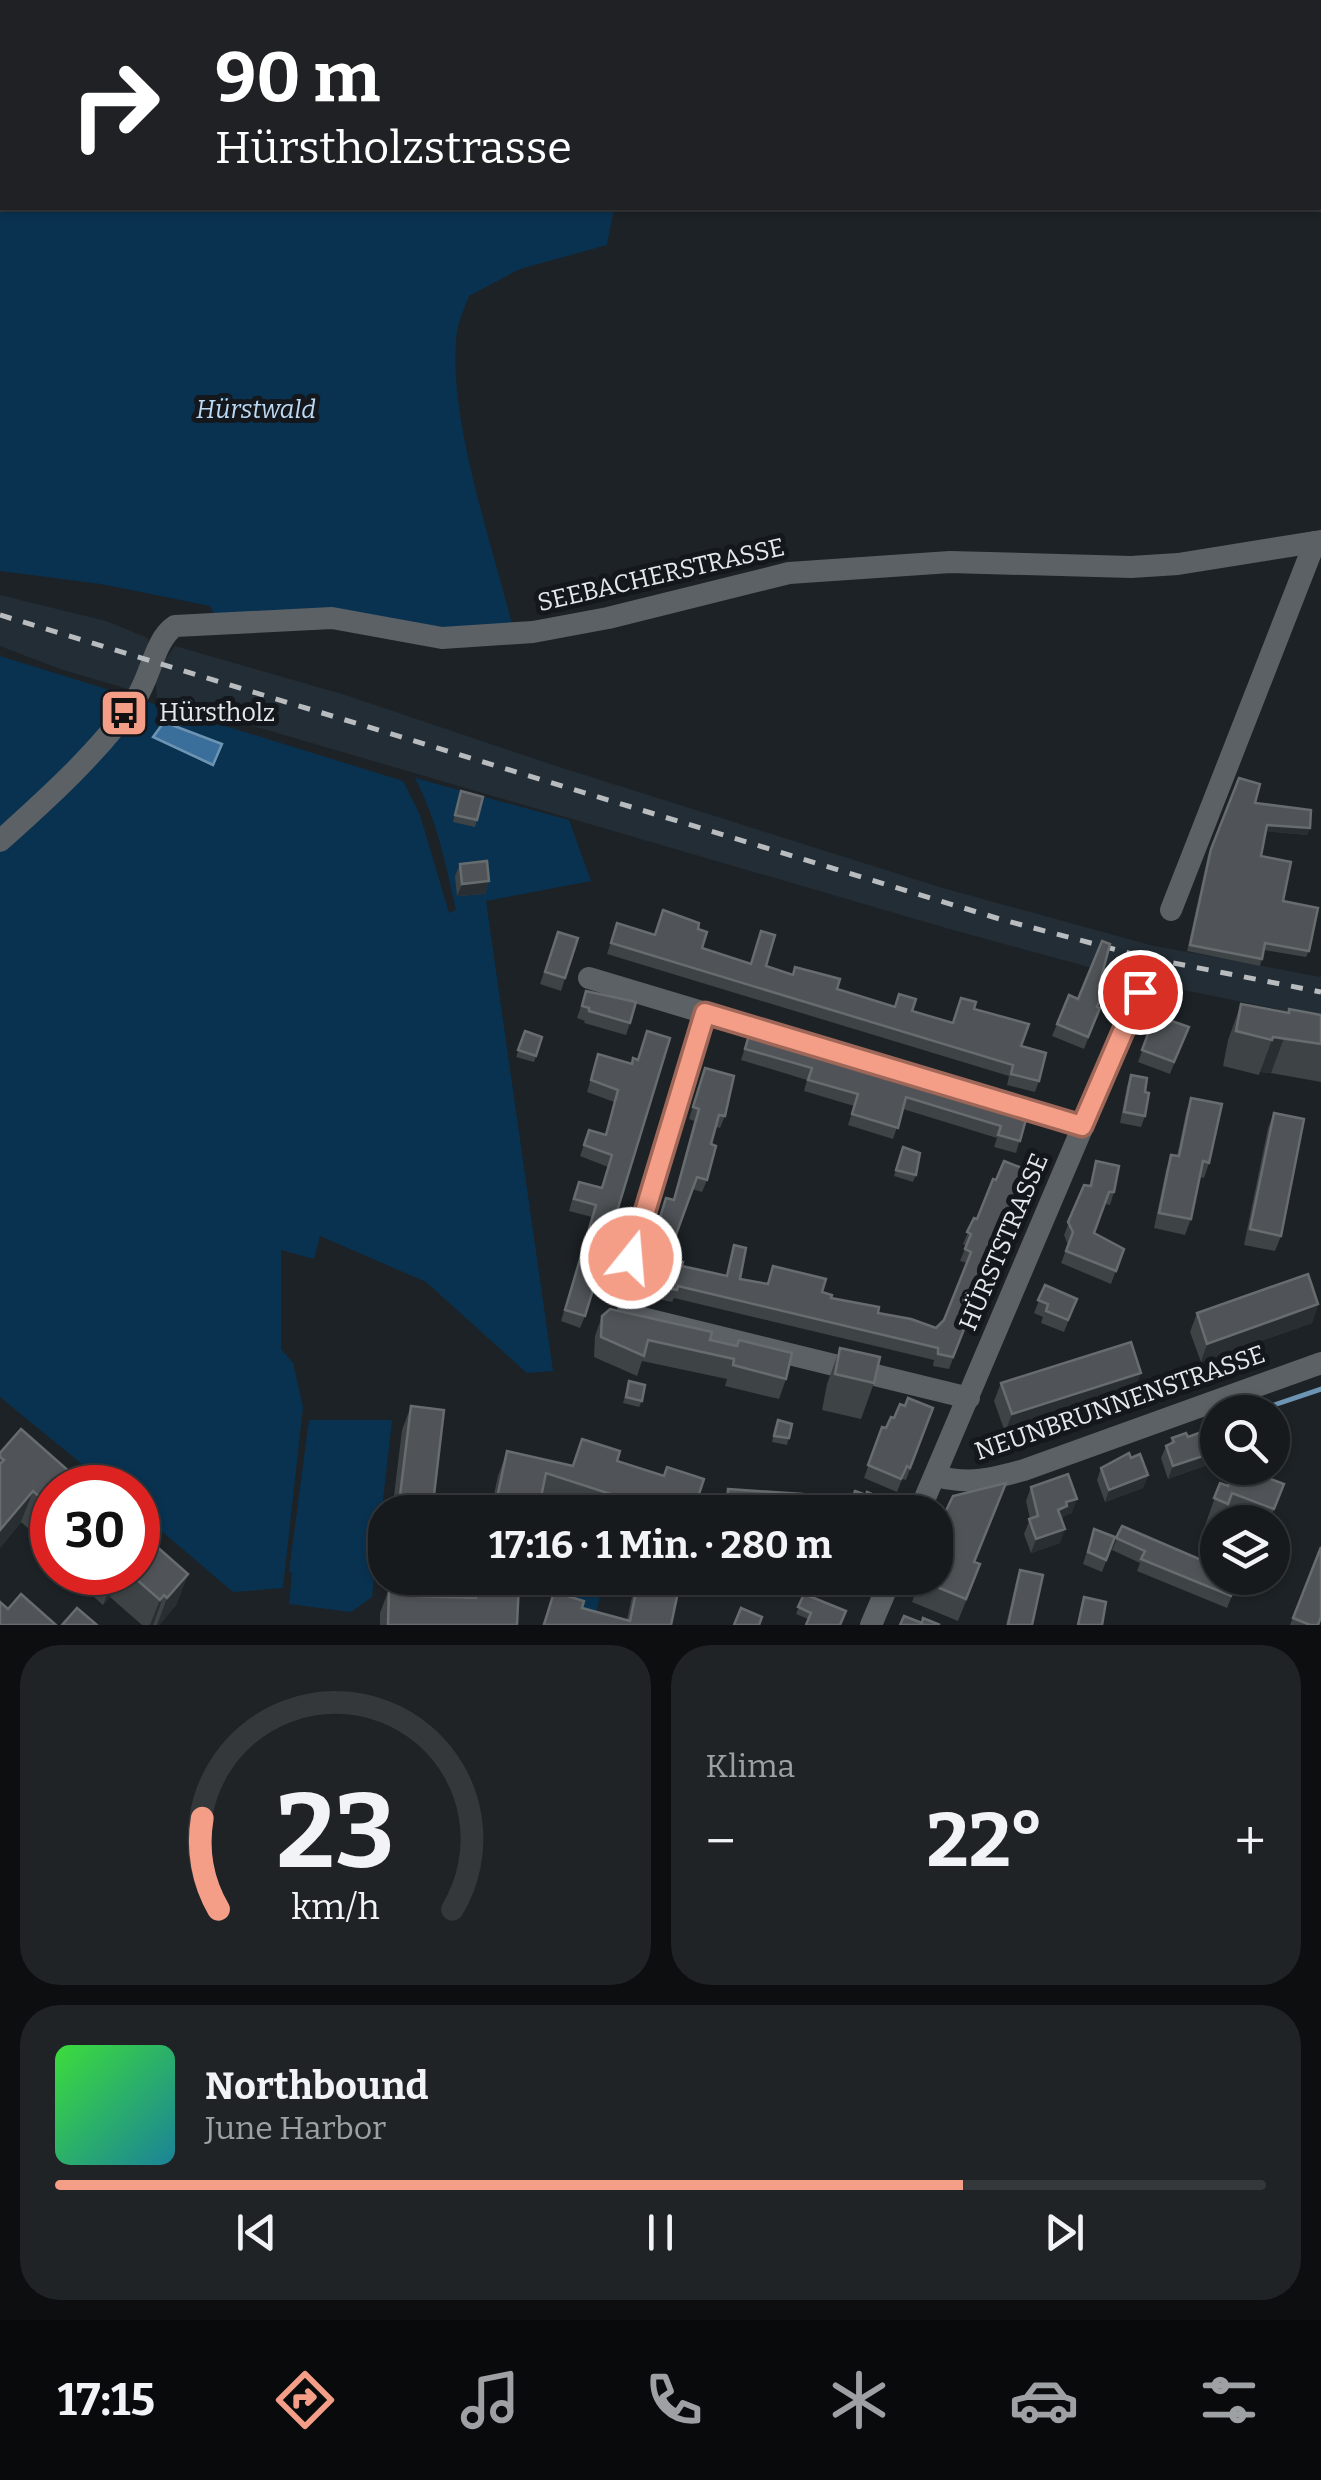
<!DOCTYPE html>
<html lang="de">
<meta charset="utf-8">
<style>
body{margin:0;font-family:Bitter,serif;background:#1f2325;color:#f1f3f6;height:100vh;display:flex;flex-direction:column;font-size:38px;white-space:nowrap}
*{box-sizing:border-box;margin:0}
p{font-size:32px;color:#9ea1a3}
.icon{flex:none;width:55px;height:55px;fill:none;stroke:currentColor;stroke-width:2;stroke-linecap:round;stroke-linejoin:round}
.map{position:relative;height:1625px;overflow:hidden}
.details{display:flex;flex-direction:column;gap:20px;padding:20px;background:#0c0e0f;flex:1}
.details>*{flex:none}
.top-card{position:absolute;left:0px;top:0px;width:1322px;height:210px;box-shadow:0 2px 8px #0004,0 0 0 2px #35383b;background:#202124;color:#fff;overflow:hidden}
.controls{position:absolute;left:1200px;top:1395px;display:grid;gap:20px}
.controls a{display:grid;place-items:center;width:90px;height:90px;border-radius:50%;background:#161a1c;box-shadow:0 2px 8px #0004,0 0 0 2px #35383b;font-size:50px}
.speed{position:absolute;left:30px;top:1465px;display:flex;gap:20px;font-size:50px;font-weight:700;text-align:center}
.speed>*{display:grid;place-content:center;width:130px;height:130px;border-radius:50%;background:#161a1c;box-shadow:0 2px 8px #0004,0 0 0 2px #35383b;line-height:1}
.speed .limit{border:15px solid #d22;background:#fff;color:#111}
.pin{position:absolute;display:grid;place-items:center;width:85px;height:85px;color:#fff;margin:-42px;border:5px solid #fff;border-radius:50%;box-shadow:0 2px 10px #0007}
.me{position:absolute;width:110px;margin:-55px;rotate:17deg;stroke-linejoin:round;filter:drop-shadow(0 0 8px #0008)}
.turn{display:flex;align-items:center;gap:35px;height:210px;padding:0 50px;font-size:45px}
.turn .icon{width:130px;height:130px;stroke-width:2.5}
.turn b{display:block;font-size:70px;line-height:85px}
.big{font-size:75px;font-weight:700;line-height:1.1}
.details .widget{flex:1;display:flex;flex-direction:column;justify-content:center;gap:15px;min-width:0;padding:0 35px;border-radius:40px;background:#1f2325}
.details .dial{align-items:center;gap:0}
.dial svg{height:260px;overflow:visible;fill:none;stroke:#35383b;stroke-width:7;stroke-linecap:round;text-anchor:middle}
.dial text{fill:#f1f3f6;stroke:none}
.song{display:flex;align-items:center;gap:30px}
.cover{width:120px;height:120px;border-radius:15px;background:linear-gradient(135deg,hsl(120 70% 55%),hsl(190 70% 35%))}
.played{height:10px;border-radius:5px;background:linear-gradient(90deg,#f49e88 75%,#35383b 75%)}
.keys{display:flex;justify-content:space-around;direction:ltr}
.heat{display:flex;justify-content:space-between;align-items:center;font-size:55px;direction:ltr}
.details .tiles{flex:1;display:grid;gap:20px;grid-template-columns:1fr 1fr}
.widget:last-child{grid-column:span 2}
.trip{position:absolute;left:368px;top:1495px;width:585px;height:100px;border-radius:40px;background:#161a1c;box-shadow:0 2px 8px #0004,0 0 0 2px #35383b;font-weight:700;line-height:100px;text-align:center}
.menu{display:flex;height:160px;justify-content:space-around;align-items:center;background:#090a0b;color:#9ea1a3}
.menu .icon{width:70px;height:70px}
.menu .current{color:#f49e88}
.menu b{font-size:45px;color:#f1f3f6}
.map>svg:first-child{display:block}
.built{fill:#232d35}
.green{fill:#093250}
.water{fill:#396f9a;stroke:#6d94b3;stroke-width:2.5}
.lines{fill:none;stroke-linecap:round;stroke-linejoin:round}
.stream{stroke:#6d94b3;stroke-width:5}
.minor{stroke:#5c6166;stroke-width:22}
.rail{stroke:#b8bcbf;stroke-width:5;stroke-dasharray:12 12;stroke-linecap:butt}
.wall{fill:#3e4346}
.shaded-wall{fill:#292e32}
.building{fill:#505458;stroke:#676c6f;stroke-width:2.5}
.route-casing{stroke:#9f6758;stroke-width:25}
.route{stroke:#f49e88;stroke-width:18}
.labels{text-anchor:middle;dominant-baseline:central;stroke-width:10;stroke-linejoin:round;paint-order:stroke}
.park-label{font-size:25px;font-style:italic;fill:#bddaf5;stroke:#14181c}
.street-label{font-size:25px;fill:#e6e9ec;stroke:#14181c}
.poi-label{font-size:25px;fill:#e6e9ec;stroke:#14181c;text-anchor:start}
</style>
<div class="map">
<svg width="1321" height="1625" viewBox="0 0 1321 1625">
<rect width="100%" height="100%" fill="#1d2226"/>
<g class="built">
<path d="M0,595L106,621L148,638L149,646L131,690L60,669L0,646Z"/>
<path d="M175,646L342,694L553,765L943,888L1150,945L1321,977V1018L1144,982L953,930L157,698L155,680L159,668Z"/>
</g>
<g class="green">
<path d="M0,0H845L846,2H2V208H614L607,245L520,269L469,296C465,307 459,320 457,332C446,413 493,547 513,628L439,632L214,614L210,606L101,584L0,571Z"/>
<path d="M0,656L403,781L420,815L449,913L456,910C446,865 437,820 415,778L569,820L591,881L486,901L553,1371L527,1373L426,1282L320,1236L314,1259L281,1250V1349L293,1363L303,1407L283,1588L233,1592L138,1511V1488L110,1487L0,1397Z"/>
<path d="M309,1420H392L372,1597L351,1612L289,1604L292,1573L289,1571Z"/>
<path d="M556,1578H597L600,1595L595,1620L565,1601Z"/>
</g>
<path class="water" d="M164,722L222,744L213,765L153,737Z"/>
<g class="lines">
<path class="stream" d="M1271,1406L1321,1389"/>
<g class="minor">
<path d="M0,841C46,800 101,750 135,700C151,677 154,640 175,626L332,618L442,638L533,632L608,618L789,573L950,562L1131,567L1178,564L1321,541"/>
<path d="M1171,910L1315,542"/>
<path d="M589,978L1082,1126"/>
<path d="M705,1013L631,1258C627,1281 617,1301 638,1317L969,1398"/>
<path d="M936,1476C969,1485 992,1479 1024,1470L1321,1363"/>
<path d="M919,1512L1140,992"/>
<path d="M871,1625L891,1578"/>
</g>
<path class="rail" d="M0,615L1003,920L1148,958L1321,992"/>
</g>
<g class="wall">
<path d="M1239,778L1255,803L1310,828L1307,835L1266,831L1261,856L1309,951L1306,957L1264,950L1260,966L1187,951L1208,855Z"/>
<path d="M459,797L477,820L475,827L453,822Z"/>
<path d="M460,864L489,881L485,894L457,896L455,876Z"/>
<path d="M617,923L655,934L698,929L702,948L751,964L761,931L766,966L837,989L953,1023L961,998L1021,1046L1039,1081L1035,1092L1007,1085L1009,1076L607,954Z"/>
<path d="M558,932L578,938L561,991L540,984Z"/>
<path d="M1099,986L1097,1007L1100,1008L1084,1049L1052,1036L1057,1024L1078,999Z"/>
<path d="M586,991L630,1023L626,1035L584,1023L585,1021L577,1018Z"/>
<path d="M1241,1004L1288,1013L1321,1015V1082L1271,1073L1260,1072L1259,1075L1223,1066L1228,1040Z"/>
<path d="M1155,1015L1189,1027L1170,1074L1138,1062Z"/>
<path d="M525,1031L536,1056L534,1062L516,1057Z"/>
<path d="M749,1035L1028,1112L1016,1153L994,1147L997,1138L903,1109L893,1139L848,1125L854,1106L804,1091L807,1080L741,1060Z"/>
<path d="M598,1054L632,1064L585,1316L580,1328L561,1321L592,1217L569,1211L574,1193L579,1182L601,1188L608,1167L580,1156L589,1130L605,1134L614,1102L587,1092Z"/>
<path d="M1131,1075L1145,1092V1116L1141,1127L1120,1123L1127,1086Z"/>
<path d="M701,1080L725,1116L720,1128L716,1127L711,1144L707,1180L702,1192L692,1189L669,1255L649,1249L661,1210L673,1200L694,1121L689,1119Z"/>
<path d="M1191,1098L1209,1163L1204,1178L1200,1177L1191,1219L1185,1235L1154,1228L1166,1170L1171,1155L1177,1156L1186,1113Z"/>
<path d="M1274,1113L1281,1236L1275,1251L1244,1245L1268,1128Z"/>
<path d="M903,1147L916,1175L913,1182L894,1176Z"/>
<path d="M1096,1161L1114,1192L1110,1205L1105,1204L1094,1233L1124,1249L1111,1284L1061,1263L1068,1245L1064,1235L1084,1185L1089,1186Z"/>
<path d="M1027,1170L949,1369L933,1366L934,1360L674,1298L672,1302L654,1298L664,1258L682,1266L726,1275L734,1245L740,1279L767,1284L773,1266L831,1298L878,1313L936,1328L944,1320L967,1263L960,1261L966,1246L963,1244L974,1218L977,1219L996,1180Z"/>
<path d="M1045,1285L1077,1299L1064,1332L1041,1323L1043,1317L1034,1313Z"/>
<path d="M1318,1304L1312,1323L1201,1362L1190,1332L1197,1313Z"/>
<path d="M602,1316L710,1340L786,1379L779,1399L725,1386L727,1379L642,1361L637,1376L594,1357L595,1336Z"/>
<path d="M840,1348L874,1383L861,1419L822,1410L827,1384Z"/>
<path d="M629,1381L642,1401L639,1407L623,1403Z"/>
<path d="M1001,1383L1134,1391L1005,1432L994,1401Z"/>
<path d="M411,1406L432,1512H392L402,1430Z"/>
<path d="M905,1406L933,1408L906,1480L902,1479L897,1492L864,1478L882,1427L886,1428Z"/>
<path d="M1217,1421L1218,1461L1168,1479L1161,1458L1166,1446L1170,1444L1172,1438L1188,1437L1215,1427Z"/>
<path d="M792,1424L787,1445L772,1442L775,1426Z"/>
<path d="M582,1439L617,1461L693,1512H583L540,1498L535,1512H490L498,1476L507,1451L572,1465Z"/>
<path d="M0,1453L52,1488V1549L21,1522L0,1548Z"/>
<path d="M1131,1458L1148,1475L1143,1488L1105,1502L1097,1480L1101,1468Z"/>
<path d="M1258,1480L1284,1484L1269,1522H1218V1534L1216,1539L1202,1534L1220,1483L1228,1486Z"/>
<path d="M1031,1487L1072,1513L1064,1516L1062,1520L1060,1543L1031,1553L1024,1534L1030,1519L1026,1501Z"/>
<path d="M728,1489L801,1512H720Z"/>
<path d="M855,1491L887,1512H846Z"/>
<path d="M998,1504L974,1562L972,1586L958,1621L912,1602L921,1578L942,1542L935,1539L943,1517Z"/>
<path d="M1122,1526L1239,1578L1227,1608L1137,1571L1140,1563L1112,1550Z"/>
<path d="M1094,1529L1115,1537L1102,1572L1083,1564Z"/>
<path d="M1321,1547V1619L1319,1625H1290Z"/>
<path d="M1020,1570L1032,1625H1006L1016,1582Z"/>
<path d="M74,1572H138L188,1574L176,1605L159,1625H142L110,1597L103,1605L72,1577Z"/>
<path d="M476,1578H524L518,1598L517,1625H380V1613L389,1589L418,1596L472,1598Z"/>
<path d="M636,1578H681L671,1625H542L554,1592L582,1608L627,1620Z"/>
<path d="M839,1578H860L858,1581L853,1579L848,1588L838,1584Z"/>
<path d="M804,1594L846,1611L808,1619L796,1614Z"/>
</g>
<g class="shaded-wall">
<path d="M1267,825L1310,828L1307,835L1265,831Z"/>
<path d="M489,881L485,894L457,896L462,884Z"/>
<path d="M1273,1037L1284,1038L1271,1073L1260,1072Z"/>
<path d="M1318,1304L1312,1323L1201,1362L1207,1344Z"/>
<path d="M1141,1373L1134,1391L1005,1432L1012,1414Z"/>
<path d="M1218,1451V1461L1168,1479L1173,1466Z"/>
<path d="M1148,1475L1143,1488L1105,1502L1109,1490Z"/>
<path d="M33,1491L21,1522L0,1548V1530Z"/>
<path d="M1077,1499L1072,1513L1064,1516L1062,1520L1058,1510L1066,1502Z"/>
<path d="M1065,1529L1060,1543L1031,1553L1036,1539Z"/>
<path d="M116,1572H119L110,1597L103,1605Z"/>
<path d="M188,1574L176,1605L159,1625H157L167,1598Z"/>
<path d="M385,1577V1578H430L427,1585L384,1580Z"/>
<path d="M164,1595L153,1625H150L160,1600Z"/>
</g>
<g class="building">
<path d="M1239,778L1260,784L1255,803L1311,810L1310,828L1267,825L1261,856L1291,862L1283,901L1318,908L1309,951L1265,943L1262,959L1190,945L1211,849Z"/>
<path d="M461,791L483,797L477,820L455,815Z"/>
<path d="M487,861L489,881L462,884L460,864Z"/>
<path d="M663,910L699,923L698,929L707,932L702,948L751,964L761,931L775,935L766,966L793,975L795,967L840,979L837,989L895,1007L899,994L916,999L912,1011L953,1023L961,998L976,1002L974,1009L1029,1024L1021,1046L1046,1053L1039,1081L1011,1074L1013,1065L611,943L617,923L655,935Z"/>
<path d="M558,932L578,938L565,978L545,972Z"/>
<path d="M1102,941L1110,944L1099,986L1104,988L1097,1007L1100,1008L1088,1037L1057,1024L1069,995L1078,999Z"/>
<path d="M586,991L636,1002L630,1023L589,1011V1008L582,1006Z"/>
<path d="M1241,1004L1289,1013V1009L1321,1015V1044L1273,1037L1272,1040L1236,1031Z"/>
<path d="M1155,1015L1189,1027L1174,1062L1142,1050Z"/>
<path d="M525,1031L542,1037L536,1056L518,1050Z"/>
<path d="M647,1031L670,1038L585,1316L565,1310L596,1205L574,1199L579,1182L602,1188L612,1155L584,1145L589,1130L606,1135L618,1090L591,1080L598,1054L632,1064L633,1058L638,1060Z"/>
<path d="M749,1035L768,1040L770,1035L1028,1112L1020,1141L998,1135L1001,1126L906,1097L898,1128L852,1114L858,1094L808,1080L812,1068L745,1049Z"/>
<path d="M705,1068L734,1076L725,1116L719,1115L711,1144L716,1146L707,1180L697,1177L673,1243L654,1237L666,1198L674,1200L699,1109L693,1107Z"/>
<path d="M1131,1075L1147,1078L1145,1092L1149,1093L1145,1116L1124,1112Z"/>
<path d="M1191,1098L1222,1104L1209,1163L1203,1161L1191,1219L1159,1213L1171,1155L1179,1156Z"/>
<path d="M1274,1113L1304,1119L1281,1236L1250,1229Z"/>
<path d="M903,1147L920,1153L916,1175L896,1170Z"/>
<path d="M1004,1161L1027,1170L953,1357L938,1354V1348L678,1286L677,1290L658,1286L664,1258L683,1262L682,1266L727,1276L734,1245L746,1248L740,1279L768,1284L773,1266L826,1279L822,1292L832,1295L831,1298L879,1307L878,1313L911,1319L936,1328L944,1320L970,1255L971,1252L965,1249L971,1234L967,1232L974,1218L977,1219L993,1179L996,1180Z"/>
<path d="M1096,1161L1119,1166L1114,1192H1109L1094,1233L1124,1249L1116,1271L1066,1251L1073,1232L1068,1222L1084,1185L1091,1186Z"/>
<path d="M1308,1274L1318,1304L1207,1344L1197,1313Z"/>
<path d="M1045,1285L1077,1299L1068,1320L1046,1311L1048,1304L1038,1300Z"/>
<path d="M610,1309L712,1332L710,1340L737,1346L739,1340L792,1353L786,1379L733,1365L734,1359L648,1340L644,1356L601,1337L602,1316Z"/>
<path d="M1131,1342L1141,1373L1012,1414L1001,1383Z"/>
<path d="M840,1348L880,1357L874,1383L835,1374Z"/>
<path d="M629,1381L645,1385L642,1401L626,1397Z"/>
<path d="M908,1398L933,1408L910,1468L907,1466L901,1479L868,1465L882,1427L886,1428L891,1417L894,1418L900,1404L905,1406Z"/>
<path d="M411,1406L444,1410L432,1512H398Z"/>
<path d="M778,1420L792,1424L789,1438L774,1436Z"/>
<path d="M1218,1426V1451L1173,1466L1166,1446L1174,1442L1172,1438L1186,1433L1188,1437Z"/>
<path d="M21,1429L88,1488H52V1508L33,1491L0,1530V1464L4,1460L0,1457V1453Z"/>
<path d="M582,1439L620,1451L617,1461L664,1476L667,1467L704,1479L693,1512H653L654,1508L546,1473L541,1497L532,1495L529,1512H494L507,1451L573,1466Z"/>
<path d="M1129,1453L1131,1458L1140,1454L1148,1475L1109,1490L1101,1468Z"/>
<path d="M1234,1470L1258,1480L1260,1475L1284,1484L1274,1509L1232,1493L1228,1504L1214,1498L1220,1483L1228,1486Z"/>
<path d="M1068,1474L1077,1499L1066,1502L1067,1506L1058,1510L1065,1529L1036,1539L1029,1519L1038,1516L1031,1487Z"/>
<path d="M1006,1483L974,1562L980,1564L966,1599L920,1580L921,1578H935V1546L940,1548L951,1520L943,1517L953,1496Z"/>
<path d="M728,1489L802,1494L801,1512H727Z"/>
<path d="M855,1491L866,1495L867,1492L891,1502L887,1512H859L860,1509L850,1504Z"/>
<path d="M1122,1526L1218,1567V1578H1239L1231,1596L1141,1559L1145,1551L1116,1538Z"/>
<path d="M1094,1529L1115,1537L1106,1560L1088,1552Z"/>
<path d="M138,1530L188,1574L167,1598L164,1595L160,1600L128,1572H138Z"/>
<path d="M1321,1547V1617L1318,1625H1310L1293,1618Z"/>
<path d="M1020,1570L1043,1575L1032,1625H1008Z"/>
<path d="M480,1578H524L523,1584L519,1583L517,1625H388L389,1589H418V1596L476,1598Z"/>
<path d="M639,1578H681L671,1625H544L554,1592L584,1601L582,1608L630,1621Z"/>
<path d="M21,1594L56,1625H0V1602L8,1609Z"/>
<path d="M804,1594L846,1611L840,1625H806L811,1613L798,1607Z"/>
<path d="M1084,1597L1106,1602L1102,1625H1078Z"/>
<path d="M77,1608L97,1625H62Z"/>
<path d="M741,1608L762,1617L759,1625H734Z"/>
<path d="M904,1616L922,1623L923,1618L940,1625H900Z"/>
</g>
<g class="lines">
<g class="route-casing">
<path id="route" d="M631,1258L705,1013L1082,1126L1140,992"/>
</g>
<use href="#route" class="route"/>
</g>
<defs>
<g id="bus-square" transform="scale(2.5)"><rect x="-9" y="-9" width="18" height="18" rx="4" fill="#f49e88" stroke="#14181c"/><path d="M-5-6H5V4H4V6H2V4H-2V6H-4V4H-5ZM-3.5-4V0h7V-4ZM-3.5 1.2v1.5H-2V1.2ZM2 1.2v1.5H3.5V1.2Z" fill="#111"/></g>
</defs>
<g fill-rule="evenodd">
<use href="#bus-square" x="124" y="713"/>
</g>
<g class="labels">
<g class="park-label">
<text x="256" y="410">Hürstwald</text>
</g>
<g class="street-label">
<text transform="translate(661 575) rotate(-13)">SEEBACHERSTRASSE</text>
<text transform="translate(1004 1242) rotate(-67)">HÜRSTSTRASSE</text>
<text transform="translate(1120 1403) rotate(-19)">NEUNBRUNNENSTRASSE</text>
</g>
<g class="poi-label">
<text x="159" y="713">Hürstholz</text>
</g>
</g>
</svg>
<div class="controls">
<a><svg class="icon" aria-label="search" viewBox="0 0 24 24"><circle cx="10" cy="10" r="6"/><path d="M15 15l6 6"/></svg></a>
<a><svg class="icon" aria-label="layers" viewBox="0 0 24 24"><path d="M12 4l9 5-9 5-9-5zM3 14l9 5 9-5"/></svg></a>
</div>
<div class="speed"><div class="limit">30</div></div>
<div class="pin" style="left:1140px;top:992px;background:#d93025"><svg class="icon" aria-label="arrive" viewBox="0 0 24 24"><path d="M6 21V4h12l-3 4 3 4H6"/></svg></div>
<svg class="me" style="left:631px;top:1258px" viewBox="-20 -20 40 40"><circle r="17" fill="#f49e88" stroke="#fff" stroke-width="3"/><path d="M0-11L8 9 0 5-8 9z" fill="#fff"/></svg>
<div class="trip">17:16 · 1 Min. · 280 m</div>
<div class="top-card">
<div class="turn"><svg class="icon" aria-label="right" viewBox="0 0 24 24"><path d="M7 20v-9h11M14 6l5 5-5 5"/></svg><div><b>90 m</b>Hürstholzstrasse</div></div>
</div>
</div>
<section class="details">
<div class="tiles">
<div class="widget dial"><svg viewBox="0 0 100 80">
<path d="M14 69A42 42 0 1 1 86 69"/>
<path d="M14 69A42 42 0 0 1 9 41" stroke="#f49e88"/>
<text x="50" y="56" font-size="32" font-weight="700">23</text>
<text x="50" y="72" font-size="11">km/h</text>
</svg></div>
<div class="widget"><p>Klima</p>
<div class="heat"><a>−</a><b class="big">22°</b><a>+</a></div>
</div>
<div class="widget">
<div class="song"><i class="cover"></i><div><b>Northbound</b><p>June Harbor</p></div></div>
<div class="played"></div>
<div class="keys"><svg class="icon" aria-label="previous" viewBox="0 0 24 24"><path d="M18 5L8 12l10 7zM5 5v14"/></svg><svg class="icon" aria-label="pause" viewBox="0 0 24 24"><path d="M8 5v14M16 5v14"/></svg><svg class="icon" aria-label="next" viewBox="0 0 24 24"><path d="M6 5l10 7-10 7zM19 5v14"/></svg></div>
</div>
</div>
</section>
<nav class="menu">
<b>17:15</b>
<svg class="icon current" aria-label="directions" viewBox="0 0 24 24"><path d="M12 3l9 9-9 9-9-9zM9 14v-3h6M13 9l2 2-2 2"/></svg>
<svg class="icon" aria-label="music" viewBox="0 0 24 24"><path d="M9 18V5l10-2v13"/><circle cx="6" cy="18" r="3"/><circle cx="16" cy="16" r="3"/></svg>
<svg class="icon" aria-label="phone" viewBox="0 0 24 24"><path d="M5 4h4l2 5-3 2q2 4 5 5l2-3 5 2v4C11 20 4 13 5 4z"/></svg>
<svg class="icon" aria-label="climate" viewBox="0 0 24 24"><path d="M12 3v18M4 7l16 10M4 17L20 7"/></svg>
<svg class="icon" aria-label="car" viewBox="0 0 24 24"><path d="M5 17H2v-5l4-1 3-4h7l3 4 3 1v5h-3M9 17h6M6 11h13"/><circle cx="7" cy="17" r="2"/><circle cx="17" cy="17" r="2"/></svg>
<svg class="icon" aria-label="filters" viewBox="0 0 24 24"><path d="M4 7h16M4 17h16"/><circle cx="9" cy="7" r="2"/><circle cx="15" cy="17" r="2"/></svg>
</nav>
